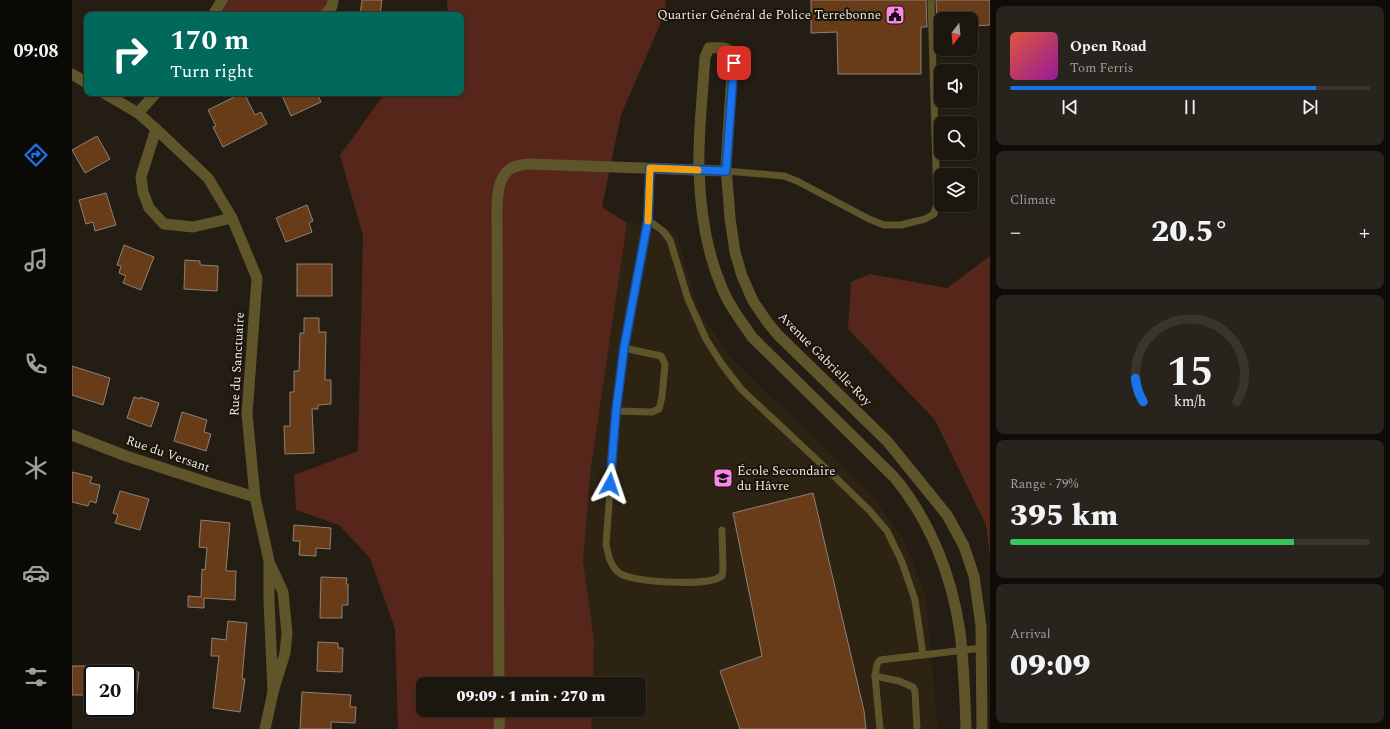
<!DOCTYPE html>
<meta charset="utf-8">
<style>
body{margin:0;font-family:Spectral,serif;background:#28231c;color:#f1f3f6;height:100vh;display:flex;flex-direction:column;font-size:15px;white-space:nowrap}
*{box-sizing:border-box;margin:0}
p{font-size:13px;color:#a09f9e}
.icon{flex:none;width:22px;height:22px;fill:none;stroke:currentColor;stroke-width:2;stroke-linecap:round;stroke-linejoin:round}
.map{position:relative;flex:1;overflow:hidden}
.drawer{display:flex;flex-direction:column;gap:6px;padding:6px;background:#0f0c08;width:400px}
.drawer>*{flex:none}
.banner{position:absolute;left:12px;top:12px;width:380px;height:84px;border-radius:8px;box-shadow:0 1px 3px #0004,0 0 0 1px #39352e;background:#00695c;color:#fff;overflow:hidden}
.needle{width:26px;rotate:196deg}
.fabs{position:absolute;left:862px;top:12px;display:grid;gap:8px}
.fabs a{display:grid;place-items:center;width:44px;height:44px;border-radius:8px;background:#1b160e;box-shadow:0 1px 3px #0004,0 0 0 1px #39352e;font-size:20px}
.speed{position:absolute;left:12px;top:665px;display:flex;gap:8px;font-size:20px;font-weight:700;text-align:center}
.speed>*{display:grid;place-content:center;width:52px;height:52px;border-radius:50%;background:#1b160e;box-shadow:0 1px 3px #0004,0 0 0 1px #39352e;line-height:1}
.speed .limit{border:2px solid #111;border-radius:6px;background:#fff;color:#111}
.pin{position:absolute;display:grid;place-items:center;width:34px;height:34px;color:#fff;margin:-17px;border-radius:8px;box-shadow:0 2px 6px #0006}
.me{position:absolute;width:44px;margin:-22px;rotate:5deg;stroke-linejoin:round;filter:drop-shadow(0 0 3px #0008)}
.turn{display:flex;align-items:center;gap:14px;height:84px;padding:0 20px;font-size:18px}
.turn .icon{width:52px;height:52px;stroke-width:2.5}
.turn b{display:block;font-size:28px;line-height:34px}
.big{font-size:30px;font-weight:800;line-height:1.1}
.drawer .tile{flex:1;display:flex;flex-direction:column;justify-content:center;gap:6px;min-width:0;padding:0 14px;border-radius:8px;background:#28231c}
.drawer .dial{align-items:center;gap:0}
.dial svg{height:104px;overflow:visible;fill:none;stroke:#39352e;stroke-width:7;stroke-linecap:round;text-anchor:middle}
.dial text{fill:#f1f3f6;stroke:none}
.song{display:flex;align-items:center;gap:12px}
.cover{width:48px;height:48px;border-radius:6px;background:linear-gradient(135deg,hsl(10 70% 55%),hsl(300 70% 35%))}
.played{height:4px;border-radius:2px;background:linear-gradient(90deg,#1a73e8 85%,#39352e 85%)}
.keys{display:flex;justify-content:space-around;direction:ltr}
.heat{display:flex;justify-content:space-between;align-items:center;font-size:22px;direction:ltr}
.charge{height:6px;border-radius:3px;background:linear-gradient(90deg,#34c759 79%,#39352e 0)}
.trip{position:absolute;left:344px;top:677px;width:230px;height:40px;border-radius:8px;background:#1b160e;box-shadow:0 1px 3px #0004,0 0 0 1px #39352e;font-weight:800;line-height:40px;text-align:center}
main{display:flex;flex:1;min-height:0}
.menu{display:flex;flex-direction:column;width:72px;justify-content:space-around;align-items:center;background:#0b0906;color:#a09f9e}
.menu .icon{width:28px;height:28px}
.menu .active{color:#1a73e8}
.menu b{font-size:18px;color:#f1f3f6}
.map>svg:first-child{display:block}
.built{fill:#2d2313}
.green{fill:#56261a}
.building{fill:#683c18;stroke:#8e8179}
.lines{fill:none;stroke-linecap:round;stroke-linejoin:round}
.service{stroke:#5f552a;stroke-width:7}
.minor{stroke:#5f552a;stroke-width:11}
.route-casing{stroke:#114b97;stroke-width:10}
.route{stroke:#1a73e8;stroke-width:7}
.slow{stroke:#f59e0b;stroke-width:7}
.labels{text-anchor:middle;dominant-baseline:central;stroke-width:4;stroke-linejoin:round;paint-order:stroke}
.poi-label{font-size:13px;fill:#efebe4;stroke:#1a140a;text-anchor:end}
.street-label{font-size:13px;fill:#efebe4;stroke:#1a140a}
</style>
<main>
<nav class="menu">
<b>09:08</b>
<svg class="icon active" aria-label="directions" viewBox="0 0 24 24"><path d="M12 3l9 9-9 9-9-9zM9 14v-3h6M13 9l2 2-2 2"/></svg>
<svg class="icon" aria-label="music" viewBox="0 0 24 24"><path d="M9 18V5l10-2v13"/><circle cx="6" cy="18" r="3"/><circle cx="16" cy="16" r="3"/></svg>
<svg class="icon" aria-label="phone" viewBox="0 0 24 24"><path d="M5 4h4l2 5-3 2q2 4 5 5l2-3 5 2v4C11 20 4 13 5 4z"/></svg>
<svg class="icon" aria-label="climate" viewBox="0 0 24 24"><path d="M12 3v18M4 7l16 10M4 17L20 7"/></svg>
<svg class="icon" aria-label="car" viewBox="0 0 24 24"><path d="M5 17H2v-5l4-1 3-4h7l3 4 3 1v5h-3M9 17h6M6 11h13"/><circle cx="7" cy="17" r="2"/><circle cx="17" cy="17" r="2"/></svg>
<svg class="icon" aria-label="filters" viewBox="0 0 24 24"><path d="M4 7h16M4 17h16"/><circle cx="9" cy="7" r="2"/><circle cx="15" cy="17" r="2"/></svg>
</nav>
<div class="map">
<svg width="918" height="729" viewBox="0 0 918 729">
<rect width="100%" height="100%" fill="#241d13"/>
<path class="built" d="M555,223L603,230L626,308L657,356L795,489L831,538L853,593L866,729H519L521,710H567V684H521L522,640L511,560L519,468Z"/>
<g class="green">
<path d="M150,0H261L253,15H141Z"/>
<path d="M375,0H594L593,13L549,115L530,207L555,223L519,468L511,560L522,640L521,684H351V710H521L519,729H326L323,629L298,558L267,525L224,510L222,475L286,451L291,236L268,155L313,93H389V15H376Z"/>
<path d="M918,256V558L914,525L863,420L776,329L779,282L798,274L875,288Z"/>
</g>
<g class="building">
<path d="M290,0H310L308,15H288Z"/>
<path d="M739,0H854L855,27H849V74H766L765,32L739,33Z"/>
<path d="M864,0H918V25L899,26V19H869V27H865Z"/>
<path d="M170,93H172L183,115L189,112L195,124L151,147L141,127L144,126L136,110Z"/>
<path d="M209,93H245L249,102L219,116Z"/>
<path d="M25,136L38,159L13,173L0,150Z"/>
<path d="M34,193L44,225L23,231L21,222L14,224L7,200Z"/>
<path d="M235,205L241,221L237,223L240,232L214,242L204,218Z"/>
<path d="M52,245L82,257L69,290L51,283L54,276L47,273L49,266L45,265Z"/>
<path d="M113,260L128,261V265L146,266L145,291L112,289Z"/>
<rect x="225" y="264" width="35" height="32"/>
<path d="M232,318H247V332H254L253,380H259V404L246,405V409H240L242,453L213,454L212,426H218V392H222V371H227L228,333H232Z"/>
<path d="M0,366L38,378L31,405L0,395Z"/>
<path d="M62,397L68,399V397L87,403L79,427L55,418Z"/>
<path d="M110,412L135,420L132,432L139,434L134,451L102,441Z"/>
<path d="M0,472L20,477L18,483L28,485L24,503L18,501L16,506L0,502Z"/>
<path d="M48,491L77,499L68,530L43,523L46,515L41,513Z"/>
<path d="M741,493L792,711L794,729H668L648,671L690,656L661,513Z"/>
<path d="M129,520L158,523L154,571H164L163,600L132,598V608L116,607V596L129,597L130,569L133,570L135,548L127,547Z"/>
<path d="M222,525L259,528L258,549L244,548V556L227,555L228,541H221Z"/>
<path d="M249,577L275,578L274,584H276V605H270V618H248Z"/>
<path d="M156,621L175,623L170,679H173L168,712L141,708L147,656H139L140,638L154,640Z"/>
<path d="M246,642L266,643V648H271L270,672L245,671Z"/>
<rect x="0" y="666" width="19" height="29"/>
<path d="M55,671L67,672L64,700L55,699Z"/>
<path d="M230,692L279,695L278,707H284L283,723L259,722V729H228Z"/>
</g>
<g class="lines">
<g class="service">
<path d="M654,171L712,176L725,181L797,219L812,225H829L853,219L862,214L865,203L859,0"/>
<path d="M576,220L578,168"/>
<path d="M544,411L580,412L587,409L590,397L593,364L589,356L552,348"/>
<path d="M650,530L651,569L650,576C648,577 646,578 644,579C629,585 558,583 546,572C538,565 536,554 534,544L544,411L552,348L576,220L591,231L598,240L616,299L634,339L649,363L669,389L761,475L798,511L815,531L830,562L843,600L851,655"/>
<path d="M803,676L827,681L841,687L843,691L845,729"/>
<path d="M808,729L803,676L805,664L808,660L910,648"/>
</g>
<g class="minor">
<path d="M141,15L150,0"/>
<path d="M253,15L260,6L261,0"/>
<path d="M0,74L15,83"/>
<path d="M32,93L66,113L84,129L136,178L160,218L185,278L175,414L183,497L197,561V602L201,692"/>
<path d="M66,113L84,93"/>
<path d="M84,129L69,177L71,192L77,208L92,224L121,227L160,218"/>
<path d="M0,435L54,456L137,483L183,497"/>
<path d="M427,684L425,214C425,200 425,178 438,169C444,165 451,165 457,164L654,171"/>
<path d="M193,729L201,692L213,653L215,634L211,592L198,564"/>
<path d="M427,729L428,710"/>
<path d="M894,729C893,697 892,664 888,632C880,576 858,520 822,477L680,337C670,322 657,306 650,288C634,251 628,209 627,169C626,136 630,103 632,71L633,57L637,48C648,48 658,45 661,58L654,166L658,218L663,252L670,276L681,301L696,323L706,335L815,441L875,515L892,546L902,576L909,626L910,729"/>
</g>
</g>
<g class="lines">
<g class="route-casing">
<path id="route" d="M538,484L544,411L552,348L576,220L578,168L654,171L662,63"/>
</g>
<use href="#route" class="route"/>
<path class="slow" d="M576,221L578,168L626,170"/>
</g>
<defs>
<g id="civic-square" transform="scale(1)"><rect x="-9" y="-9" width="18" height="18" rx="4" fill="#fa87e7" stroke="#1a140a"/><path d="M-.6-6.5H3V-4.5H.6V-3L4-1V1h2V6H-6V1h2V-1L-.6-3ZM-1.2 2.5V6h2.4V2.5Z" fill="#111"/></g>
<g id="school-square" transform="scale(1)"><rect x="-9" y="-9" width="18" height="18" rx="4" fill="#fa87e7" stroke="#1a140a"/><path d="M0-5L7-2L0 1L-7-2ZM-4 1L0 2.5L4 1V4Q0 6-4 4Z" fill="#111"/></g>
</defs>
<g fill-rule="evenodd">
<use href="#civic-square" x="823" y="15"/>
<use href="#school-square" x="651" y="478"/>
</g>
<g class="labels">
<g class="poi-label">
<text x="809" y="15">Quartier Général de Police Terrebonne</text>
<text x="665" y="471" text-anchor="start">École Secondaire<tspan x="665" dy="15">du Hâvre</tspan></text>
</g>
<g class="street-label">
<text transform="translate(753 359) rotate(45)">Avenue Gabrielle-Roy</text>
<text transform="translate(165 364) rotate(-87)">Rue du Sanctuaire</text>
<text transform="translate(96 454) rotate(19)">Rue du Versant</text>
</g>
</g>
</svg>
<div class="fabs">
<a><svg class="needle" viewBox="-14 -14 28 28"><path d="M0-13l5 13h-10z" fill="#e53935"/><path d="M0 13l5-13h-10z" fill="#a09f9e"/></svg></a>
<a><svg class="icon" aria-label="sound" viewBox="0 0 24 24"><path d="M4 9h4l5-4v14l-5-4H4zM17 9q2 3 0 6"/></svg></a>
<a><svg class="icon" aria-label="search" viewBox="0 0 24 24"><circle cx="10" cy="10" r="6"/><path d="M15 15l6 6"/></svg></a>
<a><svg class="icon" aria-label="layers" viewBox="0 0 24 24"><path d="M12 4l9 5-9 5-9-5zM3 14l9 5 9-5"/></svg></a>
</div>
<div class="speed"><div class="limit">20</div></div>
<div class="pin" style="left:662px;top:63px;background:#d93025"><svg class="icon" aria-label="arrive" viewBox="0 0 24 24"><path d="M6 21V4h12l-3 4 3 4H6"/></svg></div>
<svg class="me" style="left:538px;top:484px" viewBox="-20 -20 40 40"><path d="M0-17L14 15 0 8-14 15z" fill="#1a73e8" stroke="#fff" stroke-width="4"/></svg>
<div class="trip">09:09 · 1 min · 270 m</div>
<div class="banner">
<div class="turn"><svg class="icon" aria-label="right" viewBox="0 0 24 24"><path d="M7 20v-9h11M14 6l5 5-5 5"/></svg><div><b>170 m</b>Turn right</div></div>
</div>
</div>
<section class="drawer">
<div class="tile">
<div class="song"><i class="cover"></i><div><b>Open Road</b><p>Tom Ferris</p></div></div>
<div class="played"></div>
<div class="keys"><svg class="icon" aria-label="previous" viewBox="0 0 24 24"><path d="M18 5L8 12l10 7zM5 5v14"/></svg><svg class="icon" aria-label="pause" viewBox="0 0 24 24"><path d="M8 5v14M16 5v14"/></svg><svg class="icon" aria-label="next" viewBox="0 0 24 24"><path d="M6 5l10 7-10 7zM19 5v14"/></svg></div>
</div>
<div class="tile"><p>Climate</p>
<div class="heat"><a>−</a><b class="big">20.5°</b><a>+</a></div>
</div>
<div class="tile dial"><svg viewBox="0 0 100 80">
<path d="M14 69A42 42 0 1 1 86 69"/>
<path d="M14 69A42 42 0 0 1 8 51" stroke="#1a73e8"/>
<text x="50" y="56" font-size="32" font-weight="700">15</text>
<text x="50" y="72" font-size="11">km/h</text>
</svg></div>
<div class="tile"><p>Range · 79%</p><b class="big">395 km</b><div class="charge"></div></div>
<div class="tile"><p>Arrival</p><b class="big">09:09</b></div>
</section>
</main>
